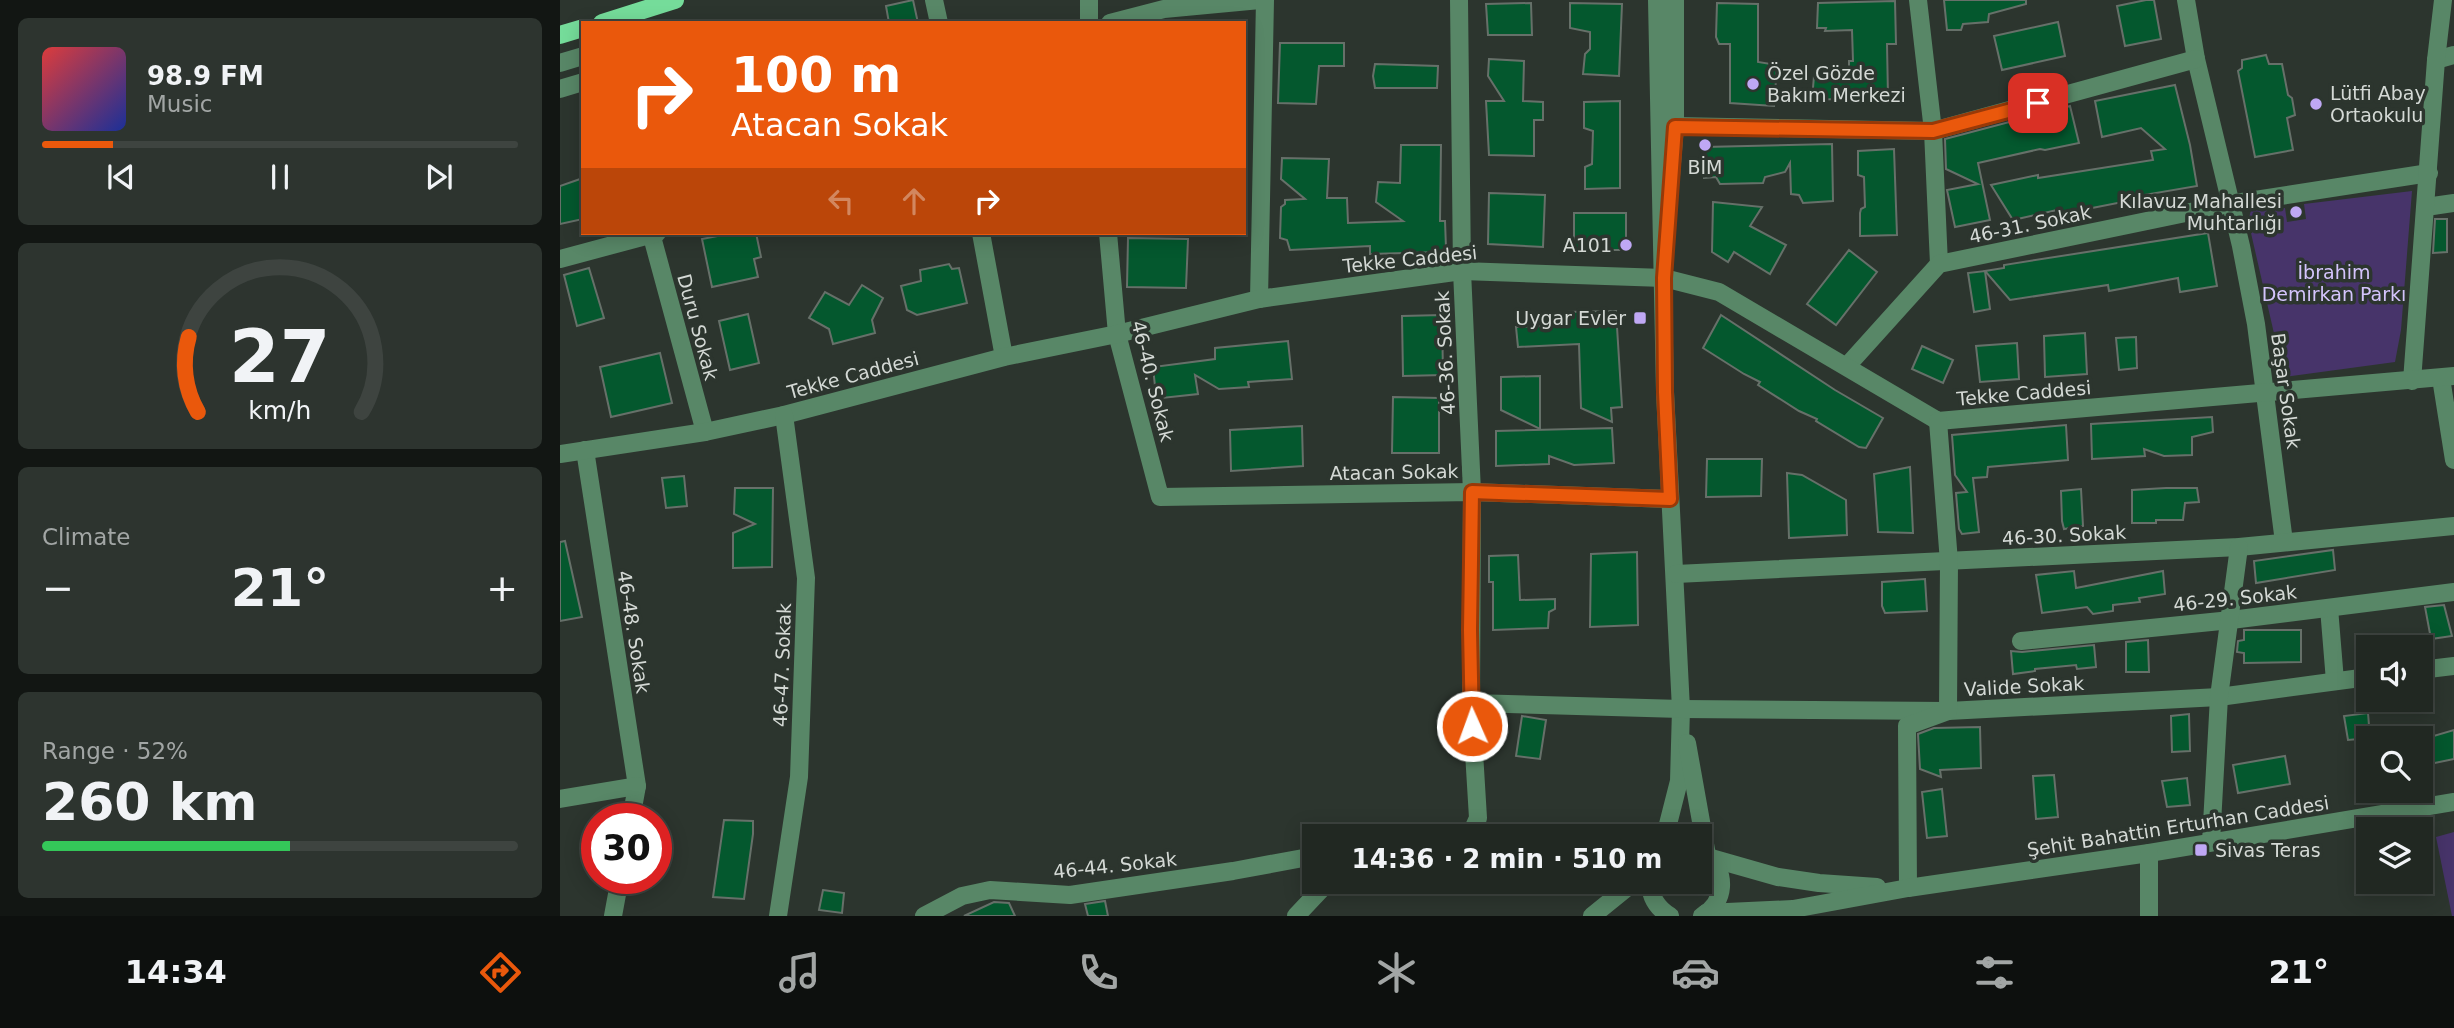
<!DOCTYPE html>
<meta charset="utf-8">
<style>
body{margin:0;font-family:"DejaVu Sans",sans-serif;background:#2d342f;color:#f1f3f6;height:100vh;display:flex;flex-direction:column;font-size:26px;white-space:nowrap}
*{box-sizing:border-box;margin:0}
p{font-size:23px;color:#a2a6a5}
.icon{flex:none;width:38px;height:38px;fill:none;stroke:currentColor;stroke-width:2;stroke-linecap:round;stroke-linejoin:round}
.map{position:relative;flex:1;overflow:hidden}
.sheet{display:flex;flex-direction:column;gap:18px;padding:18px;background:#121613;width:560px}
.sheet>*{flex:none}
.hud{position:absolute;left:21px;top:21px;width:665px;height:214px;border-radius:0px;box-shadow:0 4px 18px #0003,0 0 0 2px #3e4440;background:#ea580c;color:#fff;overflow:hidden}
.tools{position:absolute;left:1796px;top:635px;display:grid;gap:14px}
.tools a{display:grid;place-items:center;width:77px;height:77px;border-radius:0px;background:#212822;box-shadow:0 4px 18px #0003,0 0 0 2px #3e4440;font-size:35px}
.speed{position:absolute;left:21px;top:803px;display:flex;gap:14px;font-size:35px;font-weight:700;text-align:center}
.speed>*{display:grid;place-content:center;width:91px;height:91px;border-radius:50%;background:#212822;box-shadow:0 4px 18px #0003,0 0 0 2px #3e4440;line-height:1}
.speed .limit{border:10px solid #d22;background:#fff;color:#111}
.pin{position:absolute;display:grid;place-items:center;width:60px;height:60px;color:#fff;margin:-30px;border-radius:14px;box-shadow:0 4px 10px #0006}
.me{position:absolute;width:77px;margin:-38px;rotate:358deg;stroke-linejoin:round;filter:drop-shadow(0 0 5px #0008)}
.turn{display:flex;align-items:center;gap:24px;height:147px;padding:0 35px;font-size:32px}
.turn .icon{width:91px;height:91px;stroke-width:2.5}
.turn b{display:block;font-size:49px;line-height:60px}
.lanes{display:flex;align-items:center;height:66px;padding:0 35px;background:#0003;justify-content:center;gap:35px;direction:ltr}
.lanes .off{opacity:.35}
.big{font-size:52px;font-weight:700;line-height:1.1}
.sheet .tile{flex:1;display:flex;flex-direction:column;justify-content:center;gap:10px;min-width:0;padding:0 24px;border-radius:10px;background:#2d342f}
.sheet .dial{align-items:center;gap:0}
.dial svg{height:182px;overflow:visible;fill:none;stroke:#3e4440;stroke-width:7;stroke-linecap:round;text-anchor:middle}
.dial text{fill:#f1f3f6;stroke:none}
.song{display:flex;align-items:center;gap:21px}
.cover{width:84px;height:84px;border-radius:10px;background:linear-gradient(135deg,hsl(0 70% 55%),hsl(230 70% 35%))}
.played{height:7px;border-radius:4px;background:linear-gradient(90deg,#ea580c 15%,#3e4440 15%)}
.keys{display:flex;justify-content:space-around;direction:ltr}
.heat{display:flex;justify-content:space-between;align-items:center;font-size:38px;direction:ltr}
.charge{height:10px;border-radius:5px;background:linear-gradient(90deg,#34c759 52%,#3e4440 0)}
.trip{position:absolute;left:742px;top:824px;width:410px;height:70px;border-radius:0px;background:#212822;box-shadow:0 4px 18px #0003,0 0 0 2px #3e4440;font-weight:700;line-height:70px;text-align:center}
.menu{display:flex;height:112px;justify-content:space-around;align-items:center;background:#0d100e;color:#a2a6a5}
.menu .icon{width:49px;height:49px}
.menu .on{color:#ea580c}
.menu b{font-size:32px;color:#f1f3f6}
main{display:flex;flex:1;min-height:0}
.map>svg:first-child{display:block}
.park{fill:#47346a}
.building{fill:#04582e;stroke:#667069;stroke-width:2}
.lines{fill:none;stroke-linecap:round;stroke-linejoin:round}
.minor{stroke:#588767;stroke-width:18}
.major{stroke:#75dc9a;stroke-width:18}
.route-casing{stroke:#983908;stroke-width:18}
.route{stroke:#ea580c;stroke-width:12}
.poi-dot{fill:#bfa8f4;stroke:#2c352e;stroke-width:2.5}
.labels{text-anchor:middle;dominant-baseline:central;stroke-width:7;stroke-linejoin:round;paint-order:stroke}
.poi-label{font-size:19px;fill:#d4d9d5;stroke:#2c352e;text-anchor:start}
.street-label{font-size:19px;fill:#d4d9d5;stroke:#2c352e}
.park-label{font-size:19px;fill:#d4c4fc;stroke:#2c352e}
</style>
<main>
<section class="sheet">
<div class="tile">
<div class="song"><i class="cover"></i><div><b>98.9 FM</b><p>Music</p></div></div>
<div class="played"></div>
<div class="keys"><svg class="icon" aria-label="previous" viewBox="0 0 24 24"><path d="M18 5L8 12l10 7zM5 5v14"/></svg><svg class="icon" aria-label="pause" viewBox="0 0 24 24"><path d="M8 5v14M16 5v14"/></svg><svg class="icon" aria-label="next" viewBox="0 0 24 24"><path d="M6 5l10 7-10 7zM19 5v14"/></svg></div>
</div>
<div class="tile dial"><svg viewBox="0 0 100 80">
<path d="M14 69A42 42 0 1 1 86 69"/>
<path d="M14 69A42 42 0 0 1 10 36" stroke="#ea580c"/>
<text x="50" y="56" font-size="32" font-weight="700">27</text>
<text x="50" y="72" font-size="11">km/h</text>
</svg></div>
<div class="tile"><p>Climate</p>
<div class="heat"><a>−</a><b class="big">21°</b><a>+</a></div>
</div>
<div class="tile"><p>Range · 52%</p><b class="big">260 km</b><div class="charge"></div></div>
</section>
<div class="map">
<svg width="1894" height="916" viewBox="0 0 1894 916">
<rect width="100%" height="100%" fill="#2c352e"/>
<g class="park">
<path d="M1852,191L1841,330L1835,362L1724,377L1688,220L1691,211L1725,208L1727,222L1746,219L1744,204Z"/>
<path d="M1894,832V916H1892L1876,837Z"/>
</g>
<g class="building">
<path d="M353,0L358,23H329L326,6Z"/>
<path d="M1384,0H1466V4L1429,14L1428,22L1403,24L1401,30H1387Z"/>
<path d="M1586,0H1594L1601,39L1565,46L1557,6Z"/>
<path d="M1335,1L1336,44H1327L1328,97L1252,100L1254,76L1289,78V61H1293L1292,30L1265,31L1266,28H1257L1258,3Z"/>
<path d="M971,3L972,35H928L926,4Z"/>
<path d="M1010,3L1062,4L1059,76L1023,74L1025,54L1030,49V32L1010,28Z"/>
<path d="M1157,3L1198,4V62L1217,65L1214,106L1170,103V44H1159L1156,37Z"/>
<path d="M1498,22L1505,56L1442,70L1434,36Z"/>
<path d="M720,43H784V66H759L756,104L718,103Z"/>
<path d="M1706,55L1709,64H1722L1728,95L1732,98L1735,115L1727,118L1733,150L1695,157L1678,71L1682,68V60Z"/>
<path d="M929,59L964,61L963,101L983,102V120H974V156L929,155L926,101H944L928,76Z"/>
<path d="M815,64L878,66L877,88H815L813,76Z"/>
<path d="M1615,85L1630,145L1637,186L1578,196V199L1527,209L1498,214L1497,210L1453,220L1431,185L1478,175V178L1593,160L1591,151L1605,149L1581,128L1542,137L1535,101Z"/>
<path d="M1060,101V188L1025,189V167L1032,164L1033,131L1024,128V102Z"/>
<path d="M1510,106L1519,143L1485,150L1480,149L1418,163L1430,220L1395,227L1387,190L1418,184L1386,169L1385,139Z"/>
<path d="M1272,144L1273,201L1243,203L1239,195L1231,194L1230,163L1225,172L1205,177L1203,183L1160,184L1156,177L1144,178V147Z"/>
<path d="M841,145H881L880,221H885L886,248L880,252L810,254V246L730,250L727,240L720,238L721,207L725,204V200L745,199L721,179L722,158L769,159L767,198H787L788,223L843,221L816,202L818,182L840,183Z"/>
<path d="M1334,149L1337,235L1300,236V213L1301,209L1305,207L1304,177L1298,175V151Z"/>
<path d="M23,178V219L0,224V186Z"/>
<path d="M929,193L985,195L983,247L928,244Z"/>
<path d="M1153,202L1202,207L1190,226L1226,245L1210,274L1174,252L1168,262L1152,252Z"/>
<rect x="1014" y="213" width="52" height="37"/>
<path d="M1875,219H1887V252L1873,253Z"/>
<path d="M173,233H196L201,257L194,259L198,277L152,287L142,239Z"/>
<path d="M1648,233L1657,286L1620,292L1618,278L1549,291L1548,285L1450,300L1425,271L1444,268V265Z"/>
<path d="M568,238L628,239L626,288L567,287Z"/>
<path d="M1289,250L1317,272L1276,325L1247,304Z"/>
<path d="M389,264L392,269L399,268L407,303L357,315L347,310L341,286L361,281L360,270Z"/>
<path d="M29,268L44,318L17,326L4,275Z"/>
<path d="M1425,271L1430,309L1414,312L1408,273Z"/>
<path d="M302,285L323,298L312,320L315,333L273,344L269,329L249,318L265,292L289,305Z"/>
<path d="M1056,311L1062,407L1051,408L1052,422L1021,408L1019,344L958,347L956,327L1007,325L1005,312Z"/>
<path d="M188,314L199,363L170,370L159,321Z"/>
<path d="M882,315L883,375L843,376L842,316Z"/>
<path d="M1161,315L1275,390L1323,418L1306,448L1299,447L1256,421L1257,419L1239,411L1198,385L1200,382L1184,374L1143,348Z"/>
<path d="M1525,333L1527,374L1485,377L1484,336Z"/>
<path d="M1576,337L1577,368L1559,370L1556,338Z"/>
<path d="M728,341L732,379L688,382L689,387L659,389L635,375L638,394L602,398L601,388L595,386L593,367L655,359V348Z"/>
<path d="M1457,343L1459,379L1420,382L1416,346Z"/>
<path d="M1362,346L1393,360L1383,383L1352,369Z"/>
<path d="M100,353L112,403L51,417L40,367Z"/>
<path d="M980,376V429L941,410V377Z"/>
<path d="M833,397L879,398V453H832Z"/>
<path d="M1652,417L1653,432L1632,437V455L1604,456L1584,449L1585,456L1532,459L1531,424Z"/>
<path d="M1506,425L1508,460L1428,467L1427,477L1413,478L1419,532L1402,534L1399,529L1396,493L1407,492L1395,475L1392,435Z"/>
<path d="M742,426L743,466L671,471L670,430Z"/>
<path d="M1052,428L1054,463L1014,465L989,456V464L936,466V431Z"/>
<path d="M1147,459H1202L1201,496L1146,497Z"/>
<path d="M1350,467L1353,533L1318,532L1314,474Z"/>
<path d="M1227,473L1242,475L1286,500L1287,535L1229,538Z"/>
<path d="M124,476L127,506L106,508L102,478Z"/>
<path d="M175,488H213L212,567L173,568V533L195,524L174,514Z"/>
<path d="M1606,488H1637L1639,502L1625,503L1623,520H1596V523H1572V490Z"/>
<path d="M1521,489L1523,526L1504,529L1502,521L1501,491Z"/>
<path d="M5,541L22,617L0,621V542Z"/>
<path d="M1773,550L1775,570L1696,583L1694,561Z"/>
<path d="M1077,552L1078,625L1030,627L1031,554Z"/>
<path d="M958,555L960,600L995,599V609L989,612L988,628L933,630V582H929V556Z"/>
<path d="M1514,571L1516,588L1603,571L1605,594L1579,598L1580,602L1553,605V611L1533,614L1527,607L1482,613L1476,575Z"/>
<path d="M1365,579L1367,611L1325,613L1322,606V582Z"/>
<path d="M1884,605L1892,636L1871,639L1865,607Z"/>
<path d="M1684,630H1741V662L1684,663V653L1677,652L1678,641L1684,640Z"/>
<path d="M1588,640L1589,672H1566V642Z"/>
<path d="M1534,645L1536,667L1517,669L1516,665L1475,669V671L1453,674L1451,651L1462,652Z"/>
<path d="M1808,713L1810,738L1788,740L1784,716Z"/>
<path d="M1629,714L1630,751L1612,752L1611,716Z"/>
<path d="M962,716L986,720L980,759L956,756Z"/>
<path d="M1420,727L1421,768L1380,770L1381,777L1360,769L1358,734L1374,728Z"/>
<path d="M1894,730V759L1860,766V740Z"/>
<path d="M1725,756L1730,784L1678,793L1673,765Z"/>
<path d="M1494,775L1498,817L1476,819L1473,776Z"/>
<path d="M1627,778L1630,805L1607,807L1602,781Z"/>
<path d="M1382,789L1387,836L1367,838L1362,792Z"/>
<path d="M164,820L193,821V834L184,899L153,897Z"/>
<path d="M263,890L284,893L282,913L259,910Z"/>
<path d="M545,901L548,916H528L525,904Z"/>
<path d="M434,902L449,903L455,916H404Z"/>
</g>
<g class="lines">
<g class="minor">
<path d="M374,0L379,23"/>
<path d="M899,0L902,271L912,492L911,703L918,818L910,836"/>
<path d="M1097,0L1105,392L1121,709L1119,781L1105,836"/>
<path d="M1358,0L1373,131L1379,264"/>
<path d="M1626,0L1636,59L1681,246L1696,324L1724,542"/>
<path d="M529,23V0"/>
<path d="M550,23L604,9L700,0"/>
<path d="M1876,60L1894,55"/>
<path d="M0,63L23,56"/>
<path d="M0,89L23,82"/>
<path d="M1115,126L1373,131L1636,59"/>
<path d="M1111,176L1115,126V0"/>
<path d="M1866,207L1894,203"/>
<path d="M91,233L145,432"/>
<path d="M421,233L444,357"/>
<path d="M548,233L557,334L600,497L912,492L1109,499"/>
<path d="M0,259L97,233"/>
<path d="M699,299L705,0"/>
<path d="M1287,366L1379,264L1669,204L1869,173"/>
<path d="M1881,378L1894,460"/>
<path d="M1852,381L1876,60L1883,0"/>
<path d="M25,450L77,786L71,819"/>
<path d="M0,454L145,432L224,415L444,357L557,334L699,299L902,271L1104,278L1159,292L1378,421L1894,376"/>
<path d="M1116,574L1679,547L1894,526"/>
<path d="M1769,608L1775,681"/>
<path d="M1461,641L1671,620L1894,592"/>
<path d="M1860,670L1894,666"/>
<path d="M911,703L1121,709L1388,711L1659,697L1808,677"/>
<path d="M1127,743L1147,855"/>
<path d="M0,799L77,786"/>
<path d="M1651,842L1659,697L1679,547"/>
<path d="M1151,858L1218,877L1259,883L1317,887"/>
<path d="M1090,882C1090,897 1097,908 1110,916"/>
<path d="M1348,888L1347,726L1388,711L1389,562L1378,421"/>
<path d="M1146,913L1233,909L1348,888L1589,853L1894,802"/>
<path d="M53,916L60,878"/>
<path d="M218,916L239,777L246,578L224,415"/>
<path d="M364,916L402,896L430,890L510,895L673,871L754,856"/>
<path d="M736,916L768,882"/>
<path d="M1032,916L1074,882"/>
<path d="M1142,916C1166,902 1167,873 1147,855"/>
<path d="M1589,916V853"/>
</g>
<g class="major">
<path d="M42,23L115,0"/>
<path d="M0,35L23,28"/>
</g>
</g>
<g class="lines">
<g class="route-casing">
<path id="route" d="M912,726L910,630L912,492L1110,499L1105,392L1104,278L1115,127L1373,131L1478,103"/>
</g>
<use href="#route" class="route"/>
</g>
<g class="poi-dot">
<circle cx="1193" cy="84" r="7"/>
<circle cx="1756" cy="104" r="7"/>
<circle cx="1145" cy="145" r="7"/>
<circle cx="1736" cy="212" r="7"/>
<circle cx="1066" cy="245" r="7"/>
<rect x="1073" y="311" width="14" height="14" rx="3.5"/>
<rect x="1634" y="843" width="14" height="14" rx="3.5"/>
</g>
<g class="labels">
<g class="poi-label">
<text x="1207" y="73">Özel Gözde<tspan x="1207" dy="22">Bakım Merkezi</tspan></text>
<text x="1770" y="93">Lütfi Abay<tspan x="1770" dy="22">Ortaokulu</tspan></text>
<text x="1145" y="167" text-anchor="middle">BİM</text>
<text x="1722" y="201" text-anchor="end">Kılavuz Mahallesi<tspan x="1722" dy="22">Muhtarlığı</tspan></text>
<text x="1052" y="245" text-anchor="end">A101</text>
<text x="1066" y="318" text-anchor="end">Uygar Evler</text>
<text x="1655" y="850">Sivas Teras</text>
</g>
<g class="street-label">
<text transform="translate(1470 224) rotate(-12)">46-31. Sokak</text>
<text transform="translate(850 259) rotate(-6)">Tekke Caddesi</text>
<text transform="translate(138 327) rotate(75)">Duru Sokak</text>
<text transform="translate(885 353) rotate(-93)">46-36. Sokak</text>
<text transform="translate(293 375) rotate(-15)">Tekke Caddesi</text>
<text transform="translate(593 381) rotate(76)">46-40. Sokak</text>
<text transform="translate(1726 391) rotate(82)">Başar Sokak</text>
<text transform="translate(1464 393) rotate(-5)">Tekke Caddesi</text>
<text transform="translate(834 472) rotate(-1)">Atacan Sokak</text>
<text transform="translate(1504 535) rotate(-3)">46-30. Sokak</text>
<text transform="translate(1675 598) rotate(-6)">46-29. Sokak</text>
<text transform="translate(74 632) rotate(81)">46-48. Sokak</text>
<text transform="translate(222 665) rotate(-88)">46-47. Sokak</text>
<text transform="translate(1464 686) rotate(-3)">Valide Sokak</text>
<text transform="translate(1618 826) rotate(-9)">Şehit Bahattin Erturhan Caddesi</text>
<text transform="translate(555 865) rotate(-6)">46-44. Sokak</text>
</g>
<g class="park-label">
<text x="1774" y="272">İbrahim<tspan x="1774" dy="22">Demirkan Parkı</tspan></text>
</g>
</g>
</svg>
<div class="tools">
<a><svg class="icon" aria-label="sound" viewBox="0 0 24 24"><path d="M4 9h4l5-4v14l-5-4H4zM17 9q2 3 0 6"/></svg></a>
<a><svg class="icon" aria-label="search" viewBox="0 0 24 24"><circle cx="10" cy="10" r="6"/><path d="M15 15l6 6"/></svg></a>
<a><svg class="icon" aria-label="layers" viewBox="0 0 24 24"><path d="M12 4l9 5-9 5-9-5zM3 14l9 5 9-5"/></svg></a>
</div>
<div class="speed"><div class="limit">30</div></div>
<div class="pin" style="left:1478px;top:103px;background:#d93025"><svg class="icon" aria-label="arrive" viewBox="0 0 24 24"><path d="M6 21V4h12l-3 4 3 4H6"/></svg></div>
<svg class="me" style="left:912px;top:726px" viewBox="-20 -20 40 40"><circle r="17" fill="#ea580c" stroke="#fff" stroke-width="3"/><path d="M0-11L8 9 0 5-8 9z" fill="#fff"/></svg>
<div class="trip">14:36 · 2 min · 510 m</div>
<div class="hud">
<div class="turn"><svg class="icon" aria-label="right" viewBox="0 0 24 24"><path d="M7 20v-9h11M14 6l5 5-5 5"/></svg><div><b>100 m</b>Atacan Sokak</div></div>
<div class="lanes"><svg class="icon off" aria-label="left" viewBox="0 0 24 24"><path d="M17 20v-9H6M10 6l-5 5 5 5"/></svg><svg class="icon off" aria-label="ahead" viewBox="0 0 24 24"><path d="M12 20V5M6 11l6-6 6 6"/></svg><svg class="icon" aria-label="right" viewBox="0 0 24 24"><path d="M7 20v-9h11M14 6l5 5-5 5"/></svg></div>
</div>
</div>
</main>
<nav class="menu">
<b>14:34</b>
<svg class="icon on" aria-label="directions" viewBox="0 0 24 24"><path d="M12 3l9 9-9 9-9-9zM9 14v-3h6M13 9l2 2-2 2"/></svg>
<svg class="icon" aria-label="music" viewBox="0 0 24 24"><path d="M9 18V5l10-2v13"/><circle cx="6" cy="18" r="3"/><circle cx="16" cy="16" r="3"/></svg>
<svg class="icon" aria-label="phone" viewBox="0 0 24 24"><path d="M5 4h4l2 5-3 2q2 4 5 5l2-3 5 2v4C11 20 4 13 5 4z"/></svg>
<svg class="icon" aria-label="climate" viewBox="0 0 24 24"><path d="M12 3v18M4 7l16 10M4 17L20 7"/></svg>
<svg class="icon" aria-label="car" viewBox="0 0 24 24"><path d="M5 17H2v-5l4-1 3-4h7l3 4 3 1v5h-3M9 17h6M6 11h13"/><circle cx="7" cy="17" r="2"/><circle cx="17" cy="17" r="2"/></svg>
<svg class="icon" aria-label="filters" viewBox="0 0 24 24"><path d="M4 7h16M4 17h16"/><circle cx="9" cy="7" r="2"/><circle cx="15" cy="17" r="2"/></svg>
<b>21°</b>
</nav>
